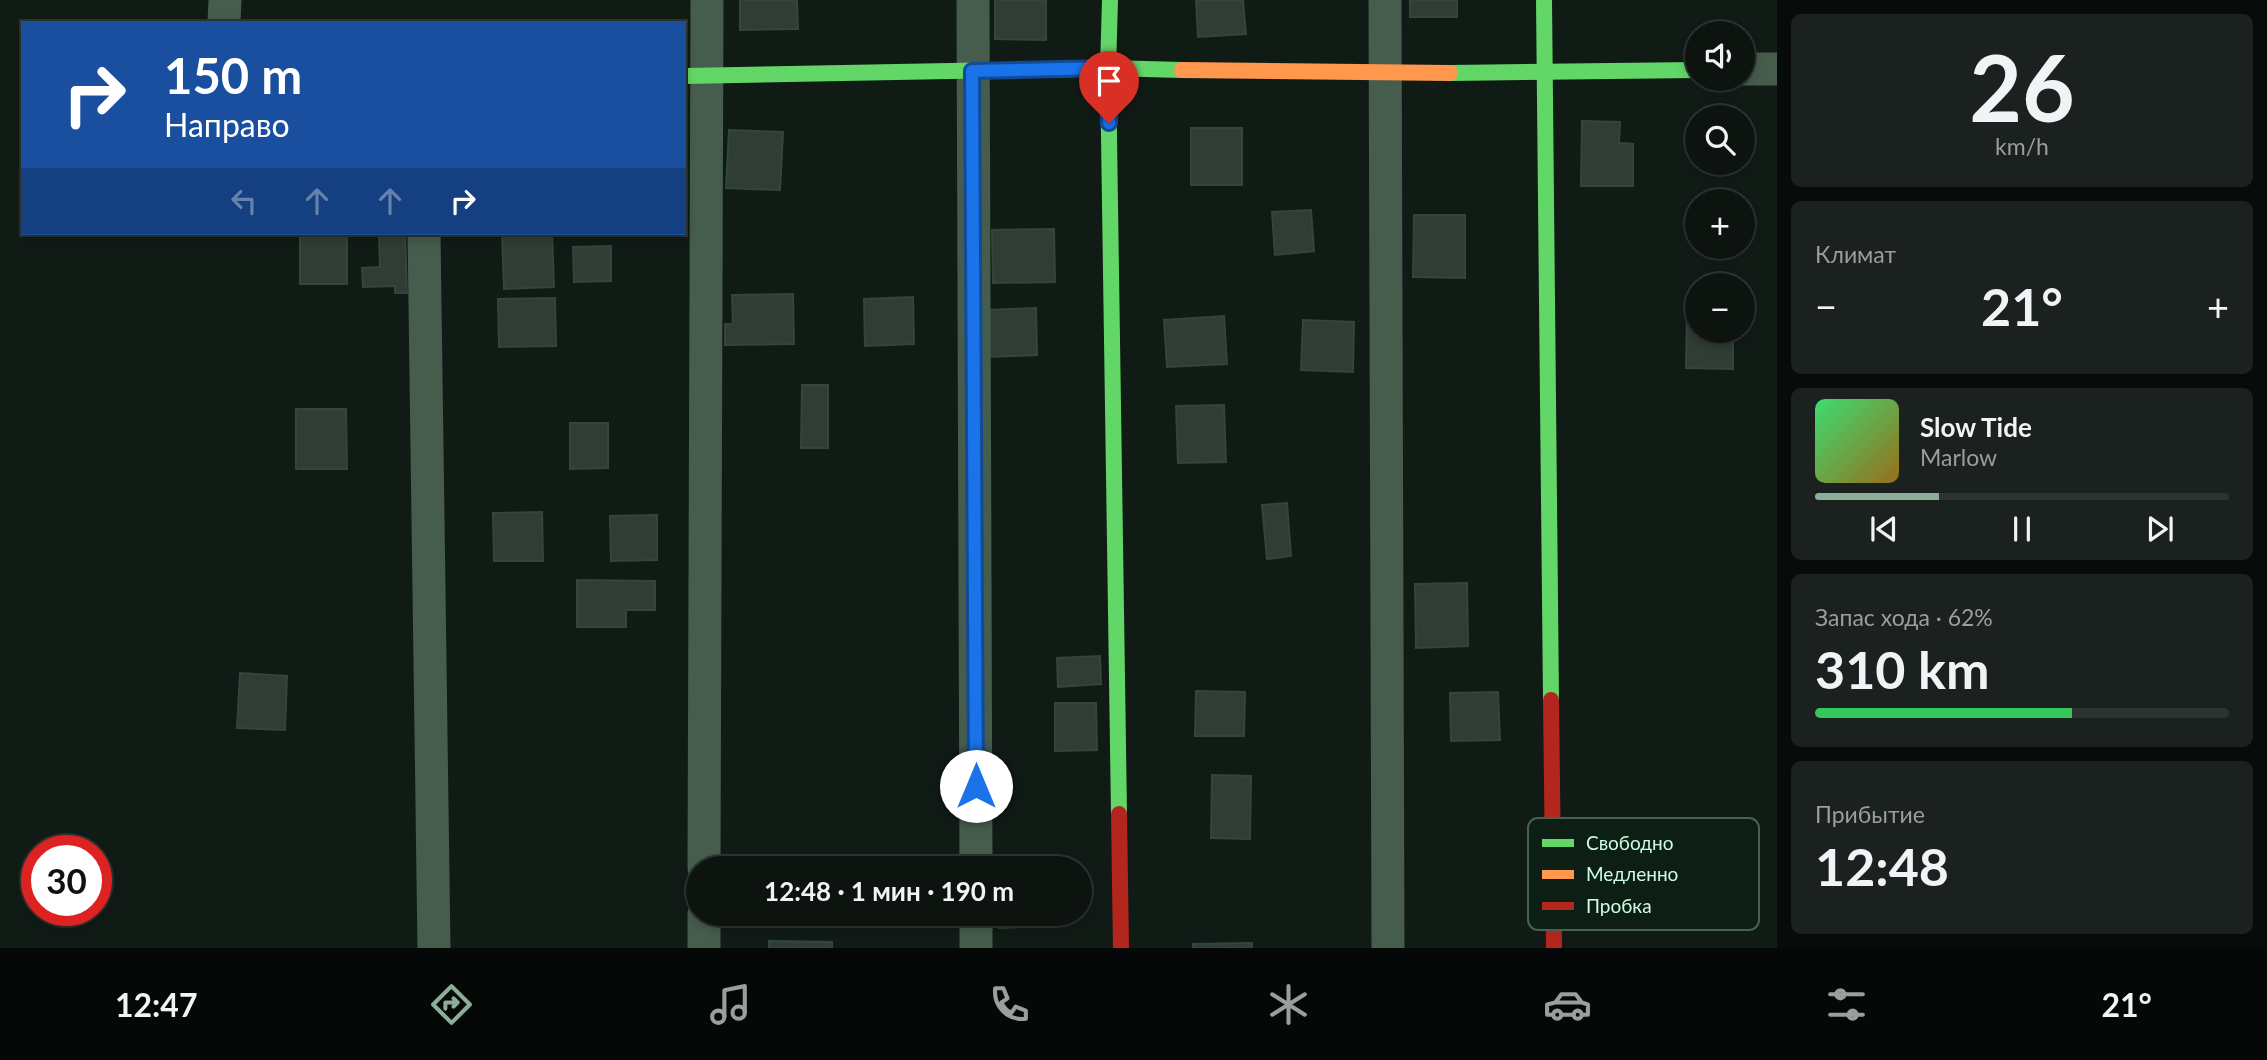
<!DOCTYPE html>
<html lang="ru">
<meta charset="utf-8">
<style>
body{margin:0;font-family:Lato,sans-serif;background:#1b211e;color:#f1f3f6;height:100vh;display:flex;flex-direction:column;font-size:26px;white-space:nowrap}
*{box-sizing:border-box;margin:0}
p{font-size:23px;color:#9a9e9f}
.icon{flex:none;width:38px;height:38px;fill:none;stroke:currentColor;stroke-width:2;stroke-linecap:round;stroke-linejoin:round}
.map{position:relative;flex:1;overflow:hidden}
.side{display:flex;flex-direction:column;gap:14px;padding:14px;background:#070b09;width:490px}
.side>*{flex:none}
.guide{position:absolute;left:21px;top:21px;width:665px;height:214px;border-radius:0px;box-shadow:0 4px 10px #0003,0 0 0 2px #2d3330;background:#1a4fa0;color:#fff;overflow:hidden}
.buttons{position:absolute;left:1685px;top:21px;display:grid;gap:14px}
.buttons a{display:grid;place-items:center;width:70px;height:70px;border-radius:50%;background:#0d1410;box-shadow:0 4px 10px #0003,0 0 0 2px #2d3330;font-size:35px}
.speed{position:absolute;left:21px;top:835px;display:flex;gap:14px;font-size:35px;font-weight:700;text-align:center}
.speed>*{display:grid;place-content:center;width:91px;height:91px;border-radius:50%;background:#0d1410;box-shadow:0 4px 10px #0003,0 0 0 2px #2d3330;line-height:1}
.speed .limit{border:10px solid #d22;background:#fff;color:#111}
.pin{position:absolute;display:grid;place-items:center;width:60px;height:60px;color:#fff;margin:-72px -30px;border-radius:50% 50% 50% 0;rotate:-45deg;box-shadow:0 0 7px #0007}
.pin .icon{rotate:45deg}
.me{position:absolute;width:77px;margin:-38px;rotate:0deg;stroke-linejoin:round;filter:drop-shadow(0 0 5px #0008)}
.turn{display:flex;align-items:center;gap:24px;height:147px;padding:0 28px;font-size:32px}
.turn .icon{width:91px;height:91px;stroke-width:2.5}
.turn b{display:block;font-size:49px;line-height:60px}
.lanes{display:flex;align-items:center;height:66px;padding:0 28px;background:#0003;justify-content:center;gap:35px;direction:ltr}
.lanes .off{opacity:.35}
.big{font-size:52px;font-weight:700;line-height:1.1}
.side .card{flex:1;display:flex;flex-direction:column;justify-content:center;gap:10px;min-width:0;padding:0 24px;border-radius:10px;background:#1b211e}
.side .dial{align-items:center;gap:0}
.dial b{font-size:91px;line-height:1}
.song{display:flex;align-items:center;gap:21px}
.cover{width:84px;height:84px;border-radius:10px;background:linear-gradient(135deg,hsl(140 70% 55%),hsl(40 70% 35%))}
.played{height:7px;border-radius:4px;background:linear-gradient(90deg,#8bae99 30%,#2d3330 30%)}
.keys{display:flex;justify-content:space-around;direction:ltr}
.heat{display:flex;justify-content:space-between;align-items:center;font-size:38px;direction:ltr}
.charge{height:10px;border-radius:5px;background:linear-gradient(90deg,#34c759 62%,#2d3330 0)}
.trip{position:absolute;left:686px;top:856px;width:406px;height:70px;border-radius:35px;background:#0d1410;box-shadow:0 4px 10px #0003,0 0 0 2px #2d3330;font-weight:700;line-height:70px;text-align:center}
.dock{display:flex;height:112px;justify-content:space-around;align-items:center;background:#050806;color:#9a9e9f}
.dock .icon{width:49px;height:49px}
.dock .on{color:#8bae99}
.dock b{font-size:32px;color:#f1f3f6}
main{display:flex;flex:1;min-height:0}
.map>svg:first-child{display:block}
.building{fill:#2f3d35;stroke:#33453c;stroke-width:2}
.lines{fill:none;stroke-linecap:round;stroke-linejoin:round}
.street{stroke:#465c4d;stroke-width:33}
.fast{stroke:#63d668;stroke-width:16}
.slow{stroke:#ff974d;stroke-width:16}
.jam{stroke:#b3261e;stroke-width:16}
.route-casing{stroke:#114b97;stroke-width:18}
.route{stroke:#1a73e8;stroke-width:12}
.key{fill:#0d1f15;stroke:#476252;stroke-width:2}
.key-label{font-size:19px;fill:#cdfde0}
</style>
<main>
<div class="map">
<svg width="1777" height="948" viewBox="0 0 1777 948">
<rect width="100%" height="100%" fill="#111b16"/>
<g class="building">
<path d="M740,0H797L798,29L740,30Z"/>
<path d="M995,0H1046V40L995,39Z"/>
<path d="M1196,0H1243L1246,34L1198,37Z"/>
<rect x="1410" y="0" width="47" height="17"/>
<path d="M1582,121L1620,122L1619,143L1633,144V186H1581Z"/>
<rect x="1191" y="128" width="51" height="57"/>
<path d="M729,130L783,132L780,190L726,188Z"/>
<path d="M1311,210L1314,251L1275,255L1272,212Z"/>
<path d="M1414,215H1465V278L1413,277Z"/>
<path d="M1054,229L1055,282L993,283L992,230Z"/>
<rect x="300" y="233" width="47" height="51"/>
<path d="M379,233H405L407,293H395V286L363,287L362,268L380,267Z"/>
<path d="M502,233H552L554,287L504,289Z"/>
<path d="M611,246V281L574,282L573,247Z"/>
<path d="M793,294L794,344L725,345V324H733L732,295Z"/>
<path d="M913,297L914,344L865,346L864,299Z"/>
<path d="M555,298L556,346L499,347L498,299Z"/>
<path d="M1036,308L1037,355L989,357L987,310Z"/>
<path d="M1687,312L1698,313V331H1733V369L1686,368Z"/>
<path d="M1224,316L1227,364L1167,367L1164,320Z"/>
<path d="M1303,320L1354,322L1353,372L1301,370Z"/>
<path d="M802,385H828V448H801Z"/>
<path d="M1224,405L1226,462L1178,463L1176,406Z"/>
<path d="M296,409H346L347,469H296Z"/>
<path d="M570,423H608V468L570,469Z"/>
<path d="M1287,503L1291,556L1267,559L1262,505Z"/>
<path d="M542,512L543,561H494L493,513Z"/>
<path d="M657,515V560L611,561L610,516Z"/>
<path d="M577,580L655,581V610H626V627H577Z"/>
<path d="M1467,583L1468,646L1416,648L1415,584Z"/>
<path d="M1100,656L1101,684L1058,687L1057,658Z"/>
<path d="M240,673L287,676L285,730L237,728Z"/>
<path d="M1196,691L1245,692L1244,736H1195Z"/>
<path d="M1498,692L1500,740L1451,741L1450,693Z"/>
<path d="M1055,703H1096L1097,750L1055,751Z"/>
<path d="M1212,775L1251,776L1250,839L1211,838Z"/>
<path d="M998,914H1047L1048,926L999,928Z"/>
<path d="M769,941L832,942V948H769Z"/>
<path d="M1252,943V948H1193V944Z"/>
</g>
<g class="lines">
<g class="street">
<path d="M973,0L976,868"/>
<path d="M1385,0L1388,948"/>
<path d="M224,23L225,0"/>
<path d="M1743,69H1777"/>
<path d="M424,233L434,948"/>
<path d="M704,868L707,0"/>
<path d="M976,914V948"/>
<path d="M704,948V914"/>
</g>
<g class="fast">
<path d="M1110,0L1108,68L1119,814"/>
<path d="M1544,0L1551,700"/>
<path d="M1450,73L1698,70"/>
<path d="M684,76L1108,68L1182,70"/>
</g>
<path class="slow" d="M1182,70L1450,73"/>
<g class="jam">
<path d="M1551,700L1554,948"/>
<path d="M1119,814L1121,948"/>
</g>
</g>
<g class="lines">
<g class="route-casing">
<path id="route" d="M976,786L972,71L1108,68L1109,123"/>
</g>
<use href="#route" class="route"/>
</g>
<rect x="1528" y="818" width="231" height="112" rx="10" class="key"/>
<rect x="1542" y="839" width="32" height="8" fill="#63d668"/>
<rect x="1542" y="870" width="32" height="9" fill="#ff974d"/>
<rect x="1542" y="902" width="32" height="8" fill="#b3261e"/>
<g class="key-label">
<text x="1586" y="850">Свободно</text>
<text x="1586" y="881">Медленно</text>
<text x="1586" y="913">Пробка</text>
</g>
</svg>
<div class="buttons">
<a><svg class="icon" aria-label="sound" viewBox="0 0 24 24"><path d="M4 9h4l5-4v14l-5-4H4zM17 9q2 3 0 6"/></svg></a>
<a><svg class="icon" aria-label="search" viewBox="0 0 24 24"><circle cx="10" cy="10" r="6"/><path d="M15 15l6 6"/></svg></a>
<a>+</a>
<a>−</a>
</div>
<div class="speed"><div class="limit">30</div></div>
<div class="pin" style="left:1109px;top:123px;background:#d93025"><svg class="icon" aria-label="arrive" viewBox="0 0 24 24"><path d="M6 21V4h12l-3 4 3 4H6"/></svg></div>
<svg class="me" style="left:976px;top:786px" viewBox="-20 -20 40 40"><circle r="19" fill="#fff"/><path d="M0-13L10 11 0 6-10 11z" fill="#1a73e8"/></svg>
<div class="trip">12:48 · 1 мин · 190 m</div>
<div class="guide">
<div class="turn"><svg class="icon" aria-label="right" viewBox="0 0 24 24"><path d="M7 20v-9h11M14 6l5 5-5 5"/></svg><div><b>150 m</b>Направо</div></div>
<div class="lanes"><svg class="icon off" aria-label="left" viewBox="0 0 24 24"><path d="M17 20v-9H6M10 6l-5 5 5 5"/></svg><svg class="icon off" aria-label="ahead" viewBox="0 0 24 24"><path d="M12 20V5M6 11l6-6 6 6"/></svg><svg class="icon off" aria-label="ahead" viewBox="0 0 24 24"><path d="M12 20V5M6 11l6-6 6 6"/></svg><svg class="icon" aria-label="right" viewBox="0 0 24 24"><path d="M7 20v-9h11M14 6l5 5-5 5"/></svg></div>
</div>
</div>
<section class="side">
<div class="card dial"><b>26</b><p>km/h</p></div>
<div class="card"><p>Климат</p>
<div class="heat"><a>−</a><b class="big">21°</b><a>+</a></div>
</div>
<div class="card">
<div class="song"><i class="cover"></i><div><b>Slow Tide</b><p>Marlow</p></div></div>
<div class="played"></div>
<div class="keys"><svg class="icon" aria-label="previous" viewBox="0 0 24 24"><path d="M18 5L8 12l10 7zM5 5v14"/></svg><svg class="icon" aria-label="pause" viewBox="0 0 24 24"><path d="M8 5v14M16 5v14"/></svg><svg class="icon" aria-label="next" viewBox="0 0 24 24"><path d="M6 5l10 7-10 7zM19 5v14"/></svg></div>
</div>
<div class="card"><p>Запас хода · 62%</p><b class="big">310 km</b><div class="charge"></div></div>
<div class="card"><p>Прибытие</p><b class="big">12:48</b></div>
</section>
</main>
<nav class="dock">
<b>12:47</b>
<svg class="icon on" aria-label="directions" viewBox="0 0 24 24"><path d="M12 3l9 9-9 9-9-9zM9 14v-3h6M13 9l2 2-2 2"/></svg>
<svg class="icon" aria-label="music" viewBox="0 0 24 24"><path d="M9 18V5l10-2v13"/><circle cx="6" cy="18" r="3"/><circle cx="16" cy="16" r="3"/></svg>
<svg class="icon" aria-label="phone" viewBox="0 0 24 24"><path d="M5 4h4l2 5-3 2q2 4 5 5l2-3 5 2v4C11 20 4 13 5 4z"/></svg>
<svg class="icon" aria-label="climate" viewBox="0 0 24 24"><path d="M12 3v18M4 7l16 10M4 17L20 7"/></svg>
<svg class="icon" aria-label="car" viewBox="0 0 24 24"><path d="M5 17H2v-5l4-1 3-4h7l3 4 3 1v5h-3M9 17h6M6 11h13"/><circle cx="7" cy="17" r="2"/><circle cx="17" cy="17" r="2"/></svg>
<svg class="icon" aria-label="filters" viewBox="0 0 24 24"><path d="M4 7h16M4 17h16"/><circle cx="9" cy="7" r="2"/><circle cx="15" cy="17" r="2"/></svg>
<b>21°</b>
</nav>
